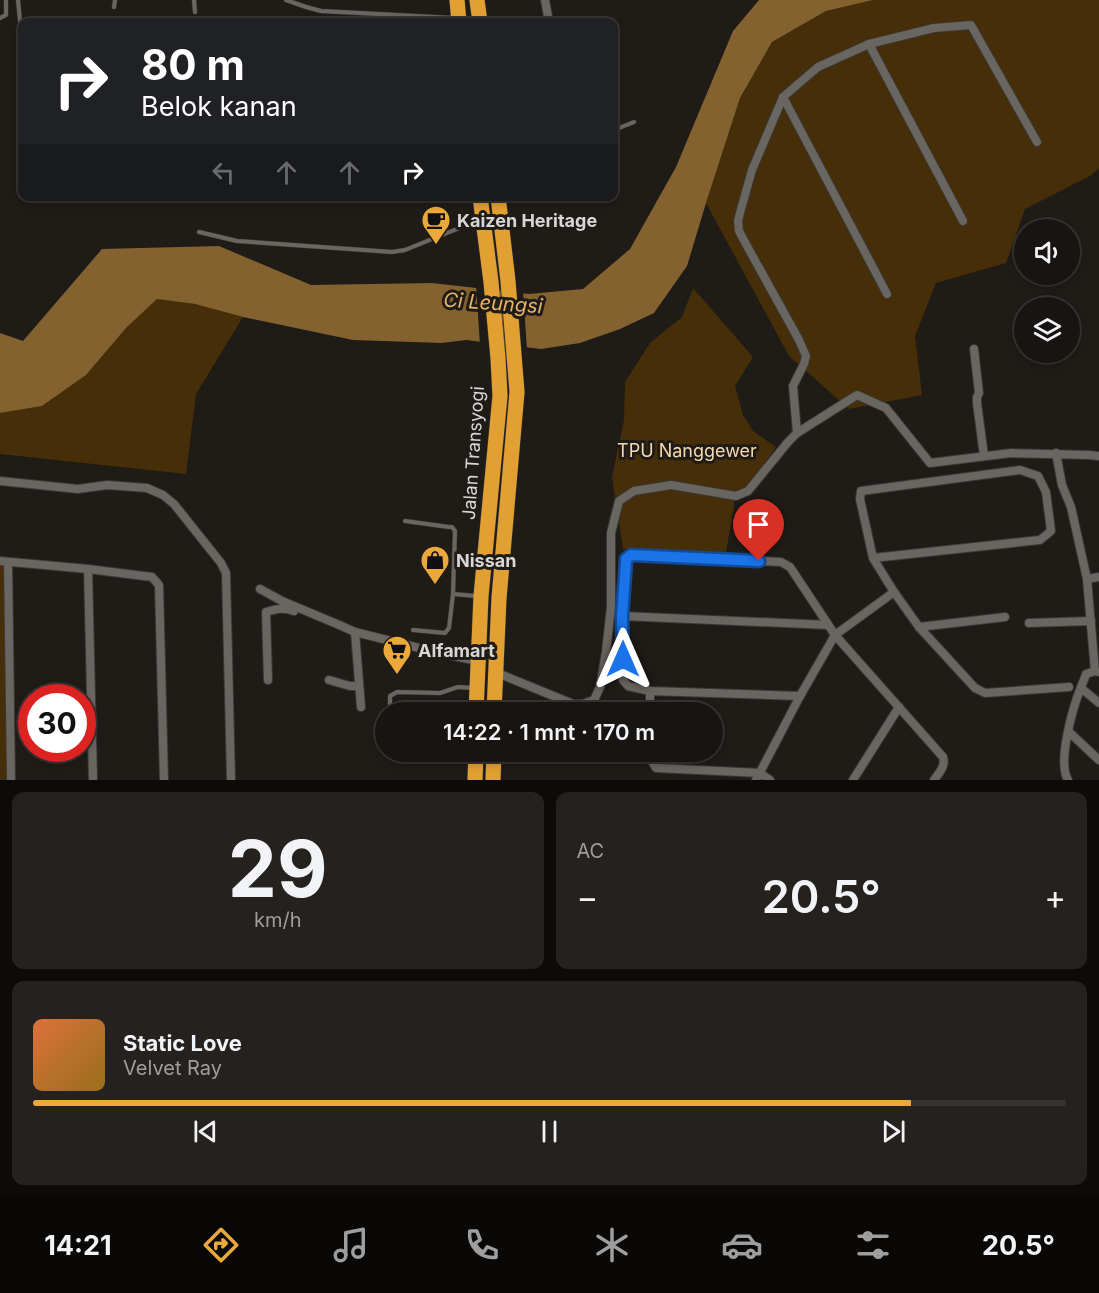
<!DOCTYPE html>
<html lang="id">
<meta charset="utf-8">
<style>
body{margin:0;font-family:Inter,sans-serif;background:#24211f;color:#f1f3f6;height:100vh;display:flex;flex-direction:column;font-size:22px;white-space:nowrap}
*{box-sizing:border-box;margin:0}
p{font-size:20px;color:#9e9e9f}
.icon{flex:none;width:33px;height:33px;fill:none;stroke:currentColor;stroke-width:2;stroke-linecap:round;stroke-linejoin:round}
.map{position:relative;height:780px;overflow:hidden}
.panel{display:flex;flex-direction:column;gap:12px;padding:12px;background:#0d0b09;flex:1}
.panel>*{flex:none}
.banner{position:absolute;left:18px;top:18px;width:600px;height:183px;border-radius:12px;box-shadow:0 3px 9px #0003,0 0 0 2px #363331;background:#202124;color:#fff;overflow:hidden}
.fabs{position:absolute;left:1014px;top:219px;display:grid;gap:12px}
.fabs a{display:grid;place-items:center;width:66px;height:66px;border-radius:50%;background:#171411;box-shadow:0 3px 9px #0003,0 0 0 2px #363331;font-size:30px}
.speed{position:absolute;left:18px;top:684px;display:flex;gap:12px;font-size:30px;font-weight:700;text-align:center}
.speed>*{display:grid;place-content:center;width:78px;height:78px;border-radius:50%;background:#171411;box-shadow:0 3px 9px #0003,0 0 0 2px #363331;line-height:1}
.speed .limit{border:9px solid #d22;background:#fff;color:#111}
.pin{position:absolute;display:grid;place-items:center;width:51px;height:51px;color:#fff;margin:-62px -26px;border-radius:50% 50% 50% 0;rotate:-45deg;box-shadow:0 0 6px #0007}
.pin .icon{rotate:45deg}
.me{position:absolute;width:66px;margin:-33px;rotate:0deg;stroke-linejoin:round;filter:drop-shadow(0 0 4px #0008)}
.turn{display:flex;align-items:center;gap:21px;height:126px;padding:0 24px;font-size:27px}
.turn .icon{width:78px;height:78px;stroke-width:2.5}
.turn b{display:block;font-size:42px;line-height:51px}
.lanes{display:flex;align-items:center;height:57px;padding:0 24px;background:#0003;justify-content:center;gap:30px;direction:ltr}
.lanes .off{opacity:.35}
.big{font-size:45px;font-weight:600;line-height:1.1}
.panel .card{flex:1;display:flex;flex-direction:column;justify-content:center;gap:9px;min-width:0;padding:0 21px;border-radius:12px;background:#24211f}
.panel .dial{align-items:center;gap:0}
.dial b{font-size:78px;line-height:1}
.song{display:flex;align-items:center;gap:18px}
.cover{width:72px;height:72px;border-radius:9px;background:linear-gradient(135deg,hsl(20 70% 55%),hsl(40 70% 35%))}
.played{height:6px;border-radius:3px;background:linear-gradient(90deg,#eca93b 85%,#363331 85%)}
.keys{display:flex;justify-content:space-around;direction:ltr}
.heat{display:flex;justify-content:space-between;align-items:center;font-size:33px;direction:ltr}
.panel .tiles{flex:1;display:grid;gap:12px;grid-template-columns:1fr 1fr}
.card:last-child{grid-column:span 2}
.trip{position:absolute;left:375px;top:702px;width:348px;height:60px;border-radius:30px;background:#171411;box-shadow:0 3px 9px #0003,0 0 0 2px #363331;font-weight:600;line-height:60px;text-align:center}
.tab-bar{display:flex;height:96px;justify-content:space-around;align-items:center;background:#090807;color:#9e9e9f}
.tab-bar .icon{width:42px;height:42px}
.tab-bar .current{color:#eca93b}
.tab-bar b{font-size:27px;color:#f1f3f6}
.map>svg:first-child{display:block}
.green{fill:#462e08}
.water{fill:#836230}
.pier{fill:#1f1b17}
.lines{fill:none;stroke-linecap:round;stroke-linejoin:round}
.lane-casing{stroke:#3a3836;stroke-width:5}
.street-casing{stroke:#3a3836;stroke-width:10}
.highway-casing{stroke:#3a3836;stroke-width:16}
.lane{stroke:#696560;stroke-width:4}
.street{stroke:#696560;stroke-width:8}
.highway{stroke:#e2a033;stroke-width:15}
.route-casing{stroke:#114b97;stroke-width:15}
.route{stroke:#1a73e8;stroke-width:10}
.labels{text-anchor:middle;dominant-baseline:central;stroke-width:6;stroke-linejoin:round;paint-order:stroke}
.poi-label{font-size:18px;font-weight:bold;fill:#d9d7d4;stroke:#1f1b17;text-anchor:start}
.park-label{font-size:18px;fill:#f8d9ae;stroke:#1f1b17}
.street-label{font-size:18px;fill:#d9d7d4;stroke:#1f1b17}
.water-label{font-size:20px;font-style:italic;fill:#e7b46a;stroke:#1f1b17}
</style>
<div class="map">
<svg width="1099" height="780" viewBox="0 0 1099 780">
<rect width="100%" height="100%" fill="#1f1b17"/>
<g class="green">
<path d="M873,0H1099V168L1090,176L1025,209L1006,263L936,283L915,336L922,395L849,409L789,356L706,203L740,98L772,42L826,11Z"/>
<path d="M693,288L753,357L735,386L743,415L753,431L776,447L753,480L734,497V507L726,552L623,549L612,477L624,420L625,382L650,343L682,317Z"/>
<path d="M157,299L195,304L243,317L196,394L186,474L0,454V413L42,406L86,375L126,328Z"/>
<path d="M0,563L4,566L11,780H0Z"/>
</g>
<path class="water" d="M759,0H873L826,11L772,42L740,98L706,203L687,266L654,313L620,329L580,343L541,349L466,340L442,343L353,340L243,317L195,304L157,299L126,328L86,375L42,406L0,413V333L23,341L102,249L219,246L311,285L432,283L529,294L583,289L630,249L676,167L733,31Z"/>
<g class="pier">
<path d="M476,285L498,287L502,347L480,345Z"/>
<path d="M501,288L523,290L527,350L505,348Z"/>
</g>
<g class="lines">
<g class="lane-casing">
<g id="lane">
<path d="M18,0L22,41"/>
<path d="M194,0L195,12"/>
<path d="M286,0L306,7L321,11L454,18"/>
<path d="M114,7L115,0"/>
<path d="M0,18L6,15V0"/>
<path d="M614,130L634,122"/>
<path d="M199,232L237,241L392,252L405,250L479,220"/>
<path d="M405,521L449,527H452L455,531L453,594L449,628L445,633L413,630"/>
<path d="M453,594L476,596"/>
<path d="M390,712V696L397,692L440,693L458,687L473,688"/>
</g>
</g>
<g class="street-casing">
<g id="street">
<path d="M545,0L549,22"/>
<path d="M869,44L963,221"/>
<path d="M783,97L887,294"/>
<path d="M974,349L979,393L977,397V403L984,456"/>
<path d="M797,433L793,386L804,364L806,356L799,340L747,246L739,231L738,221L740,213L752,170L783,97L818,67L869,44L934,28L971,25L1037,142"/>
<path d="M1056,453L1062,485L1071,507L1087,579L1095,671"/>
<path d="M0,481L78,489L107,485L147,488L163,495L174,504L221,563L226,573L231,780"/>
<path d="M873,558L1040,540L1051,531L1046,492L1038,476L1020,470L861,491L860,499L873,558L894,592L919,627L975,688L985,693L1069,687"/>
<path d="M0,561L88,569L152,577L159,585L164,780"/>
<path d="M8,562L11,780"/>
<path d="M88,569L93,780"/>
<path d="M1087,579L1099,577"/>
<path d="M260,589L282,601L337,624L355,632L431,651L478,661"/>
<path d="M622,616L828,625"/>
<path d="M1029,623L1091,621"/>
<path d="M919,627L1005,617"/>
<path d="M355,632L361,707"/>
<path d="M495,672L573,704H583L594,700L600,687L606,652L611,607V533L619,501L634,491L671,485L736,496L748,491L788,442L797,433L857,395L886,408L930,463L1011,453L1089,455L1099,456"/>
<path d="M268,680L266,612C276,609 284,607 294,611"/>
<path d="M329,680L350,686H359"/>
<path d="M1081,688L1099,703"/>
<path d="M800,696L650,691L628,686L623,680L622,616L626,562V559L631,555L781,562L790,567L835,635L943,757C946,766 939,773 934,780"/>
<path d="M650,712V691"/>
<path d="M1069,732L1099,760"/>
<path d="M649,752L650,758L656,768L760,773L770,780"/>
<path d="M756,780L800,696L835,635L894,592"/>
<path d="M853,780L899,707"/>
<path d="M1068,780C1057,762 1073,707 1081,687C1083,682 1085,678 1086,674L1095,671L1099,672"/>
</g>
</g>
<g class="highway-casing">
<g id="highway">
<path d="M457,0L459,22"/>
<path d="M477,0L480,22"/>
<path d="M476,712L481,596L500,396L498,358L491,282L480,196"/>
<path d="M494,712L499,598L517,392L508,281L498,196"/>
<path d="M475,780L476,752"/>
<path d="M493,780L494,752"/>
</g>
</g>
<use href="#lane" class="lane"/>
<use href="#street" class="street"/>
<use href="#highway" class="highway"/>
</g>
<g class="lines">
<g class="route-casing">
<path id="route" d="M623,659L622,616L626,562V559L631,555L759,561"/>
</g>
<use href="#route" class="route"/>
</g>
<defs>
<g id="cafe-pin" transform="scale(1.5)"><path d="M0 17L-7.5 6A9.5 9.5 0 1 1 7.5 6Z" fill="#eca93b" stroke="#1f1b17"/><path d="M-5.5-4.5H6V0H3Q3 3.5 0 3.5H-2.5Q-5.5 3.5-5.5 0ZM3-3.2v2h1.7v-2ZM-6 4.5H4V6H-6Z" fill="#111"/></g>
<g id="shop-pin" transform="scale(1.5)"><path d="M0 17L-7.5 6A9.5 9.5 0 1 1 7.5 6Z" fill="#eca93b" stroke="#1f1b17"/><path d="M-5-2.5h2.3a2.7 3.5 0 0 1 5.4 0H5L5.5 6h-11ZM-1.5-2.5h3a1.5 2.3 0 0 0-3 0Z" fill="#111"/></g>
<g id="supermarket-pin" transform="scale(1.5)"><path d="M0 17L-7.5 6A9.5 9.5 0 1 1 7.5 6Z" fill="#eca93b" stroke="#1f1b17"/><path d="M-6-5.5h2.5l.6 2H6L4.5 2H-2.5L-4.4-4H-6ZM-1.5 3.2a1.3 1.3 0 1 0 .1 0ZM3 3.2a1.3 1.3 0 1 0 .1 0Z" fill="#111"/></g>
</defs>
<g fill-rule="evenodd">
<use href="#cafe-pin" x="436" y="220"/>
<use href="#shop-pin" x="435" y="560"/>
<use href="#supermarket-pin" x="397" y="650"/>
</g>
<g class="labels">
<g class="poi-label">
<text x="457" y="220">Kaizen Heritage</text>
<text x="456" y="560">Nissan</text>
<text x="418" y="650">Alfamart</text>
</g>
<g class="park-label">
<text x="687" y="450">TPU Nanggewer</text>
</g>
<g class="street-label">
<text transform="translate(473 453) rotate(-86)">Jalan Transyogi</text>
</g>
<g class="water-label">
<text transform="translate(493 303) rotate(4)">Ci Leungsi</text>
</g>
</g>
</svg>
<div class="fabs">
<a><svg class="icon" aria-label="sound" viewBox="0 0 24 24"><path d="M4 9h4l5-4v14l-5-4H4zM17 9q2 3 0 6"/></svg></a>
<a><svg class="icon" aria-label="layers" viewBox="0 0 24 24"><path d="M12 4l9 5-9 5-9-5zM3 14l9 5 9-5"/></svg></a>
</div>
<div class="speed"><div class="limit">30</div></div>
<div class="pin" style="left:759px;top:561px;background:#d93025"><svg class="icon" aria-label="arrive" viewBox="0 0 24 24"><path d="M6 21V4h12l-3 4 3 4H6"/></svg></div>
<svg class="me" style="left:623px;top:659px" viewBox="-20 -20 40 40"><path d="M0-17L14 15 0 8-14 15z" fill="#1a73e8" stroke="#fff" stroke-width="4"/></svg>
<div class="trip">14:22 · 1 mnt · 170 m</div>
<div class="banner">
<div class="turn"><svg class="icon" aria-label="right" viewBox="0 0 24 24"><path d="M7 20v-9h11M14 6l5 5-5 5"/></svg><div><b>80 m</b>Belok kanan</div></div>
<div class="lanes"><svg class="icon off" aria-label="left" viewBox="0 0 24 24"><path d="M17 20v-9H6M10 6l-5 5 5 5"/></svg><svg class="icon off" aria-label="ahead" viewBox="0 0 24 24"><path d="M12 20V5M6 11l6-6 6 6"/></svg><svg class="icon off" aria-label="ahead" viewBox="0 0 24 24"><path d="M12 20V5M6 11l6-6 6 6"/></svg><svg class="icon" aria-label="right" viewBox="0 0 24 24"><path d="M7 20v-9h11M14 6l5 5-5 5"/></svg></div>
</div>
</div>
<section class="panel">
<div class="tiles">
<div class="card dial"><b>29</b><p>km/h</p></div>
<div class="card"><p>AC</p>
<div class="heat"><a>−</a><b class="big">20.5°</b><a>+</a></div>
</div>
<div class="card">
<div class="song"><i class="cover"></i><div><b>Static Love</b><p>Velvet Ray</p></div></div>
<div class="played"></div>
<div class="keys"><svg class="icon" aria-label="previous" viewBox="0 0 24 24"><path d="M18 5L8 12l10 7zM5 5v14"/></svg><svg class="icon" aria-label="pause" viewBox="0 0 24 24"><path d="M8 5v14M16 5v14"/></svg><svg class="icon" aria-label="next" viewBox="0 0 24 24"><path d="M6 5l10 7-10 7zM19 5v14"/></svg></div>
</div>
</div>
</section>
<nav class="tab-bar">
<b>14:21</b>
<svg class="icon current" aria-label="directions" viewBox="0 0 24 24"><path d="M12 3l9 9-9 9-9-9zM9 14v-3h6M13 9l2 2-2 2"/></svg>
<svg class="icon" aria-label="music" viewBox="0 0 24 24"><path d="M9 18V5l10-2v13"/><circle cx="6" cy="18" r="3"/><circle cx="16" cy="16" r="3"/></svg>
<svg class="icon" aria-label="phone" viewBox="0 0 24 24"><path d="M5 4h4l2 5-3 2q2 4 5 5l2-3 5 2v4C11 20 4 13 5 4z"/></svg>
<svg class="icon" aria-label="climate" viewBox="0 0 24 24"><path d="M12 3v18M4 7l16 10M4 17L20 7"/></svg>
<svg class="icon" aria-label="car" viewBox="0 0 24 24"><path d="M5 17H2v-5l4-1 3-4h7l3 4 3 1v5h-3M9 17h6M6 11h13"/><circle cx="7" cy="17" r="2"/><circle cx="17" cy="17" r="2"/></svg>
<svg class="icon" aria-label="filters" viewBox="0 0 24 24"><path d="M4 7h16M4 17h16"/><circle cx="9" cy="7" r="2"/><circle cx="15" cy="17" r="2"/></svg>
<b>20.5°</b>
</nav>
